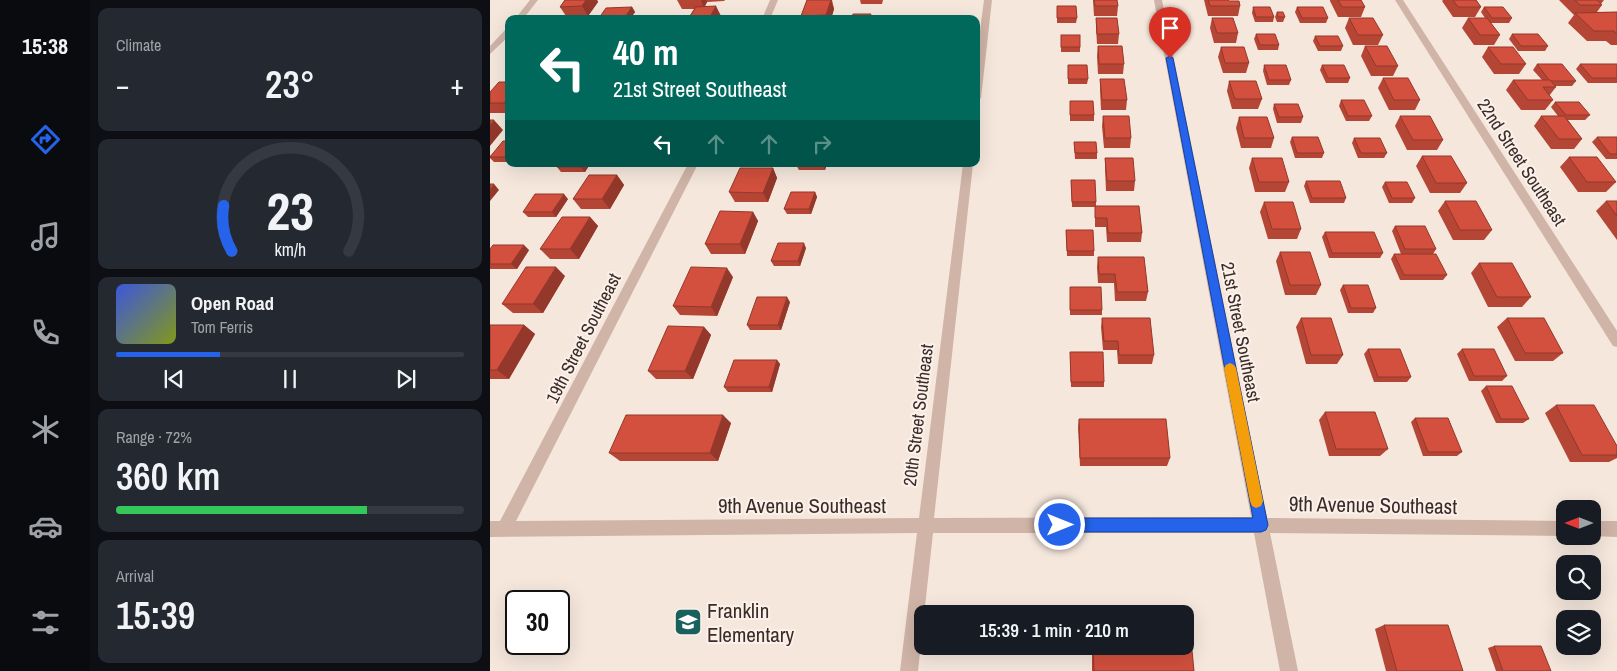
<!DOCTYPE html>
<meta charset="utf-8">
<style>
body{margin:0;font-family:"Archivo Narrow",sans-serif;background:#242831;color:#f1f3f6;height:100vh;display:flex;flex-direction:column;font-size:19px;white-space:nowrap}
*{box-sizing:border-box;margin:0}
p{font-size:16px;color:#9ea1a6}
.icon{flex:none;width:28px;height:28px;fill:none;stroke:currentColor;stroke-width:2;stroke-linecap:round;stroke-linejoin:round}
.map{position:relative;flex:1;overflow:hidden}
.panel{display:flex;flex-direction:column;gap:8px;padding:8px;background:#0d0f14;width:400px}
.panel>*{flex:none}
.guide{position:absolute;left:15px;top:15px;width:475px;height:152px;border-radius:10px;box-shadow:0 5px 20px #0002;background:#00695c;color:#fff;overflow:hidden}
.needle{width:32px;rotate:270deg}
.fabs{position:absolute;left:1066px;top:500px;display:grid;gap:10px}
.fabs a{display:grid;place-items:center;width:45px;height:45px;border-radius:10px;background:#171b24;box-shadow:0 5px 20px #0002;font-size:25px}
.speed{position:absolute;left:15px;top:590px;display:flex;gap:10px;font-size:25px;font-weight:700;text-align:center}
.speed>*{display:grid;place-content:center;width:65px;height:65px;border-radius:50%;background:#171b24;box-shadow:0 5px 20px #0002;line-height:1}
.speed .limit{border:2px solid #111;border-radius:8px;background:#fff;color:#111}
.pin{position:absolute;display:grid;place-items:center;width:42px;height:42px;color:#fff;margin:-51px -21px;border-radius:50% 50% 50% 0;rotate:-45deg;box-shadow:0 0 5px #0007}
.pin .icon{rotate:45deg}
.me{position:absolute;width:55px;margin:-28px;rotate:90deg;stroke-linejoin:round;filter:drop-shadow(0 0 4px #0008)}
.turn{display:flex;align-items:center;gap:18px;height:105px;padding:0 25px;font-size:22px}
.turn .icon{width:65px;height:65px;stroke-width:2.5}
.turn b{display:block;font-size:35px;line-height:42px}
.lanes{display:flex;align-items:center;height:48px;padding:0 25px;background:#0003;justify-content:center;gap:25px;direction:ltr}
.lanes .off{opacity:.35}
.big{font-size:38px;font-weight:600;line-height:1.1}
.panel .tile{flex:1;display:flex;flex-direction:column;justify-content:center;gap:8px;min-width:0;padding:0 18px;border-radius:10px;background:#242831}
.panel .dial{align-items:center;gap:0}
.dial svg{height:130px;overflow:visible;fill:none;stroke:#363941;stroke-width:7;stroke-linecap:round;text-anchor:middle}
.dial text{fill:#f1f3f6;stroke:none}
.song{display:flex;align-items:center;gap:15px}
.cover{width:60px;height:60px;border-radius:8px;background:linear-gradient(135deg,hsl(230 70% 55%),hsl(70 70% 35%))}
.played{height:5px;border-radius:2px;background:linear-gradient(90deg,#2563eb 30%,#363941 30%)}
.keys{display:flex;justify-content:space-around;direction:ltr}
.heat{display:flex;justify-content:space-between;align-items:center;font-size:28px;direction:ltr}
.charge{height:8px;border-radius:4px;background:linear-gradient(90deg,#34c759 72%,#363941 0)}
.trip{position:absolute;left:424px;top:605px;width:280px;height:50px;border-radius:10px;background:#171b24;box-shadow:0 5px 20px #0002;font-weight:600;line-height:50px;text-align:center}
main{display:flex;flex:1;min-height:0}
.tab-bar{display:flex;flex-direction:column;width:90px;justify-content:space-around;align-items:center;background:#090b0e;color:#9ea1a6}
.tab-bar .icon{width:35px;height:35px}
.tab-bar .on{color:#2563eb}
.tab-bar b{font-size:22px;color:#f1f3f6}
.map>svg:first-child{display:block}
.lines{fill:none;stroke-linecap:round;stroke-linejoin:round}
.minor{fill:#cfb4a7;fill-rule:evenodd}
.wall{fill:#b54534}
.shaded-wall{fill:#93382b}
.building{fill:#d2503d;stroke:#93382b}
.route{fill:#2563eb;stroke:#184099}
.slow{fill:#f59e0b}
.labels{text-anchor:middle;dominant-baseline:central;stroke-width:4;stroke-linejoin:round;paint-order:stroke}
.street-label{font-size:18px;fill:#3a2c28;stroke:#fcf1ea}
.near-street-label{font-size:21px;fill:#3a2c28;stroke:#fcf1ea}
.near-poi-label{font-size:21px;fill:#3a2c28;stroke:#fcf1ea;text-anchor:start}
</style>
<main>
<nav class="tab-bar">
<b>15:38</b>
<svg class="icon on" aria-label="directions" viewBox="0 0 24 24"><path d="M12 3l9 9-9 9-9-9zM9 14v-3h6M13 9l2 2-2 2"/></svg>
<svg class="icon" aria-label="music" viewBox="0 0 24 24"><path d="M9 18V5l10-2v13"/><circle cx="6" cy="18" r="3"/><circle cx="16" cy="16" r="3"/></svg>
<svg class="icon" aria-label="phone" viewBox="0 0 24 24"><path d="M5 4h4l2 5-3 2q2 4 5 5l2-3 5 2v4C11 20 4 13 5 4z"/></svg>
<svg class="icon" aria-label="climate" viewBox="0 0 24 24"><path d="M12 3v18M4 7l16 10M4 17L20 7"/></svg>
<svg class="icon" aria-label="car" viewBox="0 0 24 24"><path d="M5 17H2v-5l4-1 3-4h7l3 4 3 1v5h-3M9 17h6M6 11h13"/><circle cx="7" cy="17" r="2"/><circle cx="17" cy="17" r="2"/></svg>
<svg class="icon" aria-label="filters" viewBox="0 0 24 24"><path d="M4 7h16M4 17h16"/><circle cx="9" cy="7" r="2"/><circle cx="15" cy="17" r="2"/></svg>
</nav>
<section class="panel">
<div class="tile"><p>Climate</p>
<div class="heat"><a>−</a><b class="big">23°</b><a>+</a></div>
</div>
<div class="tile dial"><svg viewBox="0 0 100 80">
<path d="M14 69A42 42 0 1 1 86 69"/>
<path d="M14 69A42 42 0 0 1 9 41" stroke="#2563eb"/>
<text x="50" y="56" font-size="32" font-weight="700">23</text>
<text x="50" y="72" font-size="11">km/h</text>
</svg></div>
<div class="tile">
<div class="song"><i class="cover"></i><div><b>Open Road</b><p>Tom Ferris</p></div></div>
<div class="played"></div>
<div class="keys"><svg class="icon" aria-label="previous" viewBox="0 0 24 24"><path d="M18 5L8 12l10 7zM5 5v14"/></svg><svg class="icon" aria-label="pause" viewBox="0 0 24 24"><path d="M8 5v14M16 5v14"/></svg><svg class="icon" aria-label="next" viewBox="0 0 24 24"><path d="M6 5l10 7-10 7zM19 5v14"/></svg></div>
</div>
<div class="tile"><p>Range · 72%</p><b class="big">360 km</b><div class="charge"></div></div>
<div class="tile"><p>Arrival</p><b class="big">15:39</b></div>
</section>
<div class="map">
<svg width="1127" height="671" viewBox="0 0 1127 671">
<rect width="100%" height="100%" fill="#f5e7dc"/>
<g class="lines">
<g class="minor">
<path d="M40,0H48L33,19H25Z"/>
<path d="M280,0H288L280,19H272Z"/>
<path d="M494,0H502L491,98L486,101V61Z"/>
<path d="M664,0H672L777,518L1075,521L1076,536L780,533L808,671H790L764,533H443L428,671H410L427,533L0,537V521H10L198,164H208L26,521L429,518L473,164H483L444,518L761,517Z"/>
<path d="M905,0H913L1127,331V347L1123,346Z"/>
<path d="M16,29H19V36L0,54V46Z"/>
<path d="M1102,521H1127V537L1101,536Z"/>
</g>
</g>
<g class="wall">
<path d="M75,0H107L108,2L98,16H76L70,7Z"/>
<path d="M187,0H235L234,1L217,2L215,6L231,16L229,19H198L204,9H192Z"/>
<path d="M317,0H342L344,9L341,19H312L311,16Z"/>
<path d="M370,0H393L392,4H371Z"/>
<path d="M603,0H627L628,6L627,16H604Z"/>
<path d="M714,0H738L739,1L750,6L748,16H718Z"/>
<path d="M840,0H871L875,7L871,17H848L840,1Z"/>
<path d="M953,0H986L991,7L985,17H963L952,1Z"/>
<path d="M1069,0H1114L1111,4L1112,5L1107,12H1127V45H1121L1116,41H1097L1078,23L1084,15Z"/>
<path d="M567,6L587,18L586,23H567Z"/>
<path d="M142,7L145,12L140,19H109V18Z"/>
<path d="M763,7L784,17L783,22H765L762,13Z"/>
<path d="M807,7L838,18L836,23H810L805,12Z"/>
<path d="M994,7L1022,18L1019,23H1001L1010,35L1004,45H984L972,28L978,18H995L991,12Z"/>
<path d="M787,12L795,17L793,22H787L785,17Z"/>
<path d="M606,18L629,34L628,44H607L606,28Z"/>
<path d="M722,18L748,33L746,43H724L720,28Z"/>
<path d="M859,18L893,35L888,45H863L855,28Z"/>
<path d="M766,34L789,45L788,50H768L764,39Z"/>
<path d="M1022,34L1058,46L1055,51H1028L1019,39Z"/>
<path d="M571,35L590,47V52H571Z"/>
<path d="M825,36L853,46L851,51H828L823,41Z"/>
<path d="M608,46L634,64L633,74H608L607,56Z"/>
<path d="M875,46L908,66L903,76H881L871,56Z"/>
<path d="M731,47L759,63L756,73H733L728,57Z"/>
<path d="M998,47L1036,64L1029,74H1004L992,57Z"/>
<path d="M1047,64L1086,81L1082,86H1065L1066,87L1059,96L1063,100L1055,110H1031L1016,90L1023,80H1052L1043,70Z"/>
<path d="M1090,64H1127V83H1098L1086,69Z"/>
<path d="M578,65L598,79L597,84H578Z"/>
<path d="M774,65L801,80L799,85H777L773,71Z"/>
<path d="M832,65L860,78L858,83H836L830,70Z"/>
<path d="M893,78L930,100L925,110H899L888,88Z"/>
<path d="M610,79L637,100L636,110H611L610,89Z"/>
<path d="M739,81L772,99L768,109H742L737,91Z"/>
<path d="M19,82V113H0V92Z"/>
<path d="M851,100L882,116L879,121H856L849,106Z"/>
<path d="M580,101L604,115V121H580Z"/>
<path d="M1065,102L1100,115L1095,120H1078L1092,139L1084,149H1061L1044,126L1051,116H1068L1061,107Z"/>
<path d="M784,104L813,117L811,123H787L783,109Z"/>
<path d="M613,116L641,138L640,148H614L612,126Z"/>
<path d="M910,116L953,140L947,150H917L905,126Z"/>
<path d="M749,117L784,138L781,148H751L746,128Z"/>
<path d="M802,137L834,153L832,158H805L800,142Z"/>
<path d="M1107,137H1127V159H1116L1102,142Z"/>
<path d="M864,138L897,153L894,158H868L862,143Z"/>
<path d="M19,141V162H4L0,158V156Z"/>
<path d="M584,142L607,153V159H585Z"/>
<path d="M932,156L977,183L970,193H940L926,166Z"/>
<path d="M1079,157L1126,182L1116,192H1088L1070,167Z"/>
<path d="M615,158L645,181L644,191H616L615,168Z"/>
<path d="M762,158L799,182L795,192H765L759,168Z"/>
<path d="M100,164L95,172H71L67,167Z"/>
<path d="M307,164H337L335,170H309L306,165Z"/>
<path d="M283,168L287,178L278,202H245L239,192Z"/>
<path d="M127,175L134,185L120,209H91L83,199Z"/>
<path d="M581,180L606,202V206L652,233L651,242H617L616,227H605V207H582Z"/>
<path d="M816,181L856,198L854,203H820L814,186Z"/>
<path d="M895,182L925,198L922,203H899L892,187Z"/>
<path d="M325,192L327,197L321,214H297L294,209Z"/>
<path d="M78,199L66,217H38L33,212Z"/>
<path d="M955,201L1002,230L994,240H963L948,211Z"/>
<path d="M1116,201H1127V240L1106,211Z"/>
<path d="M774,202L811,229L807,239H778L770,212Z"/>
<path d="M263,212L268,221L255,254H221L215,244Z"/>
<path d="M100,217L108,226L89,259H60L50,249Z"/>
<path d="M905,226L946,249L943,254H911L902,231Z"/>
<path d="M576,230L604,251V256H577Z"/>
<path d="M835,232L893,253L890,258H839L832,237Z"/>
<path d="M316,248L310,266H284L281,261Z"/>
<path d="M0,249L39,250L27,269H0Z"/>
<path d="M790,252L831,285L826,295H795L786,261Z"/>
<path d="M904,254L957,275L953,280H910L901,259Z"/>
<path d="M608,257L658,292L656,301H625L624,283H608L607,267Z"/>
<path d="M989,263L1041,297L1032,307H998L981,273Z"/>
<path d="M75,276L53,313H23L12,304Z"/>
<path d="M243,277L227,316L190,315L183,306Z"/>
<path d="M853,285L886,308L883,313H858L850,290Z"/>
<path d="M580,287L612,310V315H580Z"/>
<path d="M300,302L291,330H260L257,325Z"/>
<path d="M612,318L664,355L662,364H628L627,350H613L611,327Z"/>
<path d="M811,318L853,355L847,364H816L806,327Z"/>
<path d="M1017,318L1073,353L1063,361H1025L1007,327Z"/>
<path d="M0,325H34L45,334L19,379H0Z"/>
<path d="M214,327L221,335L203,379H166L158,371Z"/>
<path d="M878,349L921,377L917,382H884L874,354Z"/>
<path d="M972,349L1017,376L1012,381H979L967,354Z"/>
<path d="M580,352L614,382V387H581Z"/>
<path d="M287,360L290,364L282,392H238L234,387Z"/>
<path d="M996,386L1039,419L1033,423H1006L991,391Z"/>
<path d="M1066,405L1127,446V458L1119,462H1080L1055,413Z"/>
<path d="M835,412L898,449L890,456H839L829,420Z"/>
<path d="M925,418L972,452L967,456H933L921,422Z"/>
<path d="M589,419L680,458L677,466H590L588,427Z"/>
<path d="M241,423L228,461H130L119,453Z"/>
<path d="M894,625L973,671H896L885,629Z"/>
<path d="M602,646H695L704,671H602Z"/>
<path d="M1004,646L1061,671H1006L998,648Z"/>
</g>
<g class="shaded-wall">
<path d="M96,0H107L108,2L98,16L92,6Z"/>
<path d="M211,0H216L217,2L214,8Z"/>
<path d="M341,0L344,9L341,19H337L336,15Z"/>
<path d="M226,6L231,16L229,19H219Z"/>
<path d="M142,7L145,12L140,19H136L135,17Z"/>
<path d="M19,98V108L14,103Z"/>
<path d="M4,120L13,130L0,146V125Z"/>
<path d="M93,164H100L95,172L91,167Z"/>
<path d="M334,164H337L335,170L333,165Z"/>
<path d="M283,168L287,178L278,202L273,193Z"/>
<path d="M127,175L134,185L120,209L112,199Z"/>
<path d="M4,184L9,190L0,201V190Z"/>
<path d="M325,192L327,197L321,214L319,209Z"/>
<path d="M74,194L78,199L66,217L62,212Z"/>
<path d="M263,212L268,221L255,254L250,244Z"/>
<path d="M100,217L108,226L89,259L80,249Z"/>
<path d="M314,243L316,248L310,266L308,261Z"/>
<path d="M34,245L39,250L27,269L21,264Z"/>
<path d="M66,267L75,276L53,313L43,304Z"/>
<path d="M237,268L243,277L227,316L221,307Z"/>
<path d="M297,297L300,302L291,330L288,325Z"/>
<path d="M34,325L45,334L19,379L7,370Z"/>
<path d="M214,327L221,335L203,379L195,371Z"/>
<path d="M287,360L290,364L282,392L279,387Z"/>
<path d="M233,415L241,423L228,461L220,453Z"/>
</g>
<g class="building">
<path d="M75,0H96L92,6L70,7Z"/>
<path d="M317,0H341L336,15L311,16Z"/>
<path d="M604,0H627L628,6H605Z"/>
<path d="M718,0H738L739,1H749L750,6H720Z"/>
<path d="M848,0H871L875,7H852Z"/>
<path d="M963,0H986L991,7H968Z"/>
<path d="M1085,0H1107L1112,5H1090Z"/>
<path d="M226,6L219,19H198L206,7Z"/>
<path d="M567,6H586L587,18H567Z"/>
<path d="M142,7L135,17L109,18L116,8Z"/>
<path d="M763,7H780L784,17H766Z"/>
<path d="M807,7H833L838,18H812Z"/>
<path d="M994,7H1013L1022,18H1002Z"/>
<path d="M787,12H793L795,17H788Z"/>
<path d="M1127,12V34L1124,31H1104L1085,13Z"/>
<path d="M363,14H381L380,19H361Z"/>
<path d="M83,17L82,19H58L60,18Z"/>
<path d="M606,18H627L629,34H607Z"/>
<path d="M722,18H743L748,33H727Z"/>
<path d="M859,18H883L893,35H868Z"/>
<path d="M978,18H997L1010,35H990Z"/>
<path d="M766,34H785L789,45H770Z"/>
<path d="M1022,34H1048L1058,46H1031Z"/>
<rect x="571" y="35" width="19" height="12"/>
<path d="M825,36H848L853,46H830Z"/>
<path d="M608,46H632L634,64H609Z"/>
<path d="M875,46H897L908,66H886Z"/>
<path d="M731,47H754L759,63H735Z"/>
<path d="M998,47H1023L1036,64H1011Z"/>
<path d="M1047,64H1072L1086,81H1061L1059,80Z"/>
<path d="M1090,64H1127V78H1102Z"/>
<path d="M578,65H597L598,79H578Z"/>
<path d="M774,65H796L801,80H779Z"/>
<path d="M832,65H854L860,78H838Z"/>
<path d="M893,78H918L930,100H904Z"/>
<path d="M610,79H634L637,100H612Z"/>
<path d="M1023,80H1060L1066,87H1053L1063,100H1038Z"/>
<path d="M739,81H766L772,99H745Z"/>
<path d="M9,82H19V98L14,103H0V92Z"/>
<path d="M851,100H874L882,116H858Z"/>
<path d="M580,101H603L604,115H580Z"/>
<path d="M1065,102H1089L1100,115H1076Z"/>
<path d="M784,104H808L813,117H789Z"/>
<path d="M613,116H639L641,138H615Z"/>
<path d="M910,116H940L953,140H923Z"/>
<path d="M1051,116H1074L1092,139H1069Z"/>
<path d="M749,117H777L784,138H754Z"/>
<path d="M0,120H4L0,125Z"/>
<path d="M802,137H828L834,153H807Z"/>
<path d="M1107,137H1127V154H1120Z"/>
<path d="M864,138H890L897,153H871Z"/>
<path d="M13,141H19V157H0Z"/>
<path d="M584,142H606L607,153H585Z"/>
<path d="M932,156H961L977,183H946Z"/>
<path d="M1079,157H1107L1126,182H1097Z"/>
<path d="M615,158H643L645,181H617Z"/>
<path d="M762,158H792L799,182H769Z"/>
<path d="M69,164H93L91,167H67Z"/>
<path d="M307,164H334L333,165H306Z"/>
<path d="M250,168H283L273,193L239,192Z"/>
<path d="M99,175H127L112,199H83Z"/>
<path d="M581,180H605L606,202H582Z"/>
<path d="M816,181H850L856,198H822Z"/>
<path d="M895,182H917L925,198H902Z"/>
<path d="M0,184H4L0,190Z"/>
<path d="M301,192H325L319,209H294Z"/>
<path d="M45,194H74L62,212H33Z"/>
<path d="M955,201H986L1002,230H970Z"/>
<path d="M1116,201H1127V216Z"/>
<path d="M774,202H803L811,229H782Z"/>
<path d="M605,206H649L652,233H618L617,218H605Z"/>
<path d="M230,211L263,212L250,244H215Z"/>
<path d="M72,217H100L80,249H50Z"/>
<path d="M905,226H935L946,249H915Z"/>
<path d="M576,230H603L604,251H577Z"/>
<path d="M835,232H884L893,253H842Z"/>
<path d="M288,243H314L308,261H281Z"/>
<path d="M3,245H34L21,264H0V249Z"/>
<path d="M790,252H820L831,285H800Z"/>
<path d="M904,254H946L957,275H914Z"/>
<path d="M608,257H654L658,292H627L625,274H609Z"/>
<path d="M989,263H1022L1041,297H1007Z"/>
<path d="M36,267H66L43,304H12Z"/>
<path d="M201,267L237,268L221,307L183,306Z"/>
<path d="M853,285H878L886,308H861Z"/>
<path d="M580,287H611L612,310H580Z"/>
<path d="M267,297H297L288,325H257Z"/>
<path d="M612,318H660L664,355H629L628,341H614Z"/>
<path d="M811,318H841L853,355H821Z"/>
<path d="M1017,318H1054L1073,353H1035Z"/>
<path d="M0,325H34L7,370H0Z"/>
<path d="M178,326L214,327L195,371H158Z"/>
<path d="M878,349H910L921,377H888Z"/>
<path d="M972,349H1004L1017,376H984Z"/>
<path d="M580,352H613L614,382H581Z"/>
<path d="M244,360H287L279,387H234Z"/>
<path d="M996,386H1022L1039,419H1011Z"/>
<path d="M1066,405H1104L1127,446V455H1092Z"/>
<path d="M835,412H885L898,449H846Z"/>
<path d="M136,415H233L220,453H119Z"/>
<path d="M925,418H958L972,452H938Z"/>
<path d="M589,419H676L680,458H590Z"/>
<path d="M894,625H958L973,671H907Z"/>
<path d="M695,640H701L704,671H604L603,646H695Z"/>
<path d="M1004,646H1051L1061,671H1013Z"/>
</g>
<path class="route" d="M680,56L683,58L778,525L776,530L771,532H570L565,530L563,525L565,520L570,518H763L676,58Z"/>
<path class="slow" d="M740,363L744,365L746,368L773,501L771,506L766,508L762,506L760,501L734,368L736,365Z"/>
<defs>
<g id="school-square" transform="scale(1.4375)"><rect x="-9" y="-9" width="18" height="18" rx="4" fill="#19615d" stroke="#fcf1ea"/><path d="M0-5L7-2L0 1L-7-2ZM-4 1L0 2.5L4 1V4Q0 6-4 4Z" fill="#fff"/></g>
</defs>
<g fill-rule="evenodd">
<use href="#school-square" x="198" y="622"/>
</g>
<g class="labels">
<g class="street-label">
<text transform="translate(1032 162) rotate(57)">22nd Street Southeast</text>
<text transform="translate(751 332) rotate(79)">21st Street Southeast</text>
<text transform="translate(93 338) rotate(-63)">19th Street Southeast</text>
<text transform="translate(428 415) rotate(-83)">20th Street Southeast</text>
</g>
<g class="near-street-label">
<text x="312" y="505">9th Avenue Southeast</text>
<text transform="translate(883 505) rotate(1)">9th Avenue Southeast</text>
</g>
<g class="near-poi-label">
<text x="217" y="610">Franklin<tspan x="217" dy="24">Elementary</tspan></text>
</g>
</g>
</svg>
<div class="fabs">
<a><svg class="needle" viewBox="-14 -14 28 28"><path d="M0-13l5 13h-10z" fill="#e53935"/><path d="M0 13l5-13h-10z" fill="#9ea1a6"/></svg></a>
<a><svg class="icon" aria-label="search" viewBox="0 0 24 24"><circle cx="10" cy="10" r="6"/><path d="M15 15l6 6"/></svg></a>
<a><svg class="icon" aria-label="layers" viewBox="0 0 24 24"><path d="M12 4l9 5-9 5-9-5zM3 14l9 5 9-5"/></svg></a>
</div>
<div class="speed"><div class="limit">30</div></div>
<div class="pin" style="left:680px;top:58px;background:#d93025"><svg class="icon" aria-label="arrive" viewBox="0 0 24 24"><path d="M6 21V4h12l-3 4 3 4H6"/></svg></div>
<svg class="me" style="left:570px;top:525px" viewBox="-20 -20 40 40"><circle r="17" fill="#2563eb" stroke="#fff" stroke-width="3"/><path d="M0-11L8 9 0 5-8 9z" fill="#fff"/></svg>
<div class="trip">15:39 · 1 min · 210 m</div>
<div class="guide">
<div class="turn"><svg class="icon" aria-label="left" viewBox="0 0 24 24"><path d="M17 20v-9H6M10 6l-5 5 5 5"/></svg><div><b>40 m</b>21st Street Southeast</div></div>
<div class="lanes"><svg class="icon" aria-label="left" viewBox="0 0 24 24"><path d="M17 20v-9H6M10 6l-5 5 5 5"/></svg><svg class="icon off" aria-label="ahead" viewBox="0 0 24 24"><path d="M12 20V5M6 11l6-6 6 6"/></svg><svg class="icon off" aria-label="ahead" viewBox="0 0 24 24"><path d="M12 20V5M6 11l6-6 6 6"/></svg><svg class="icon off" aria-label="right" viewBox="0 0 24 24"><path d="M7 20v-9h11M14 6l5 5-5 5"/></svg></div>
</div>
</div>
</main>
